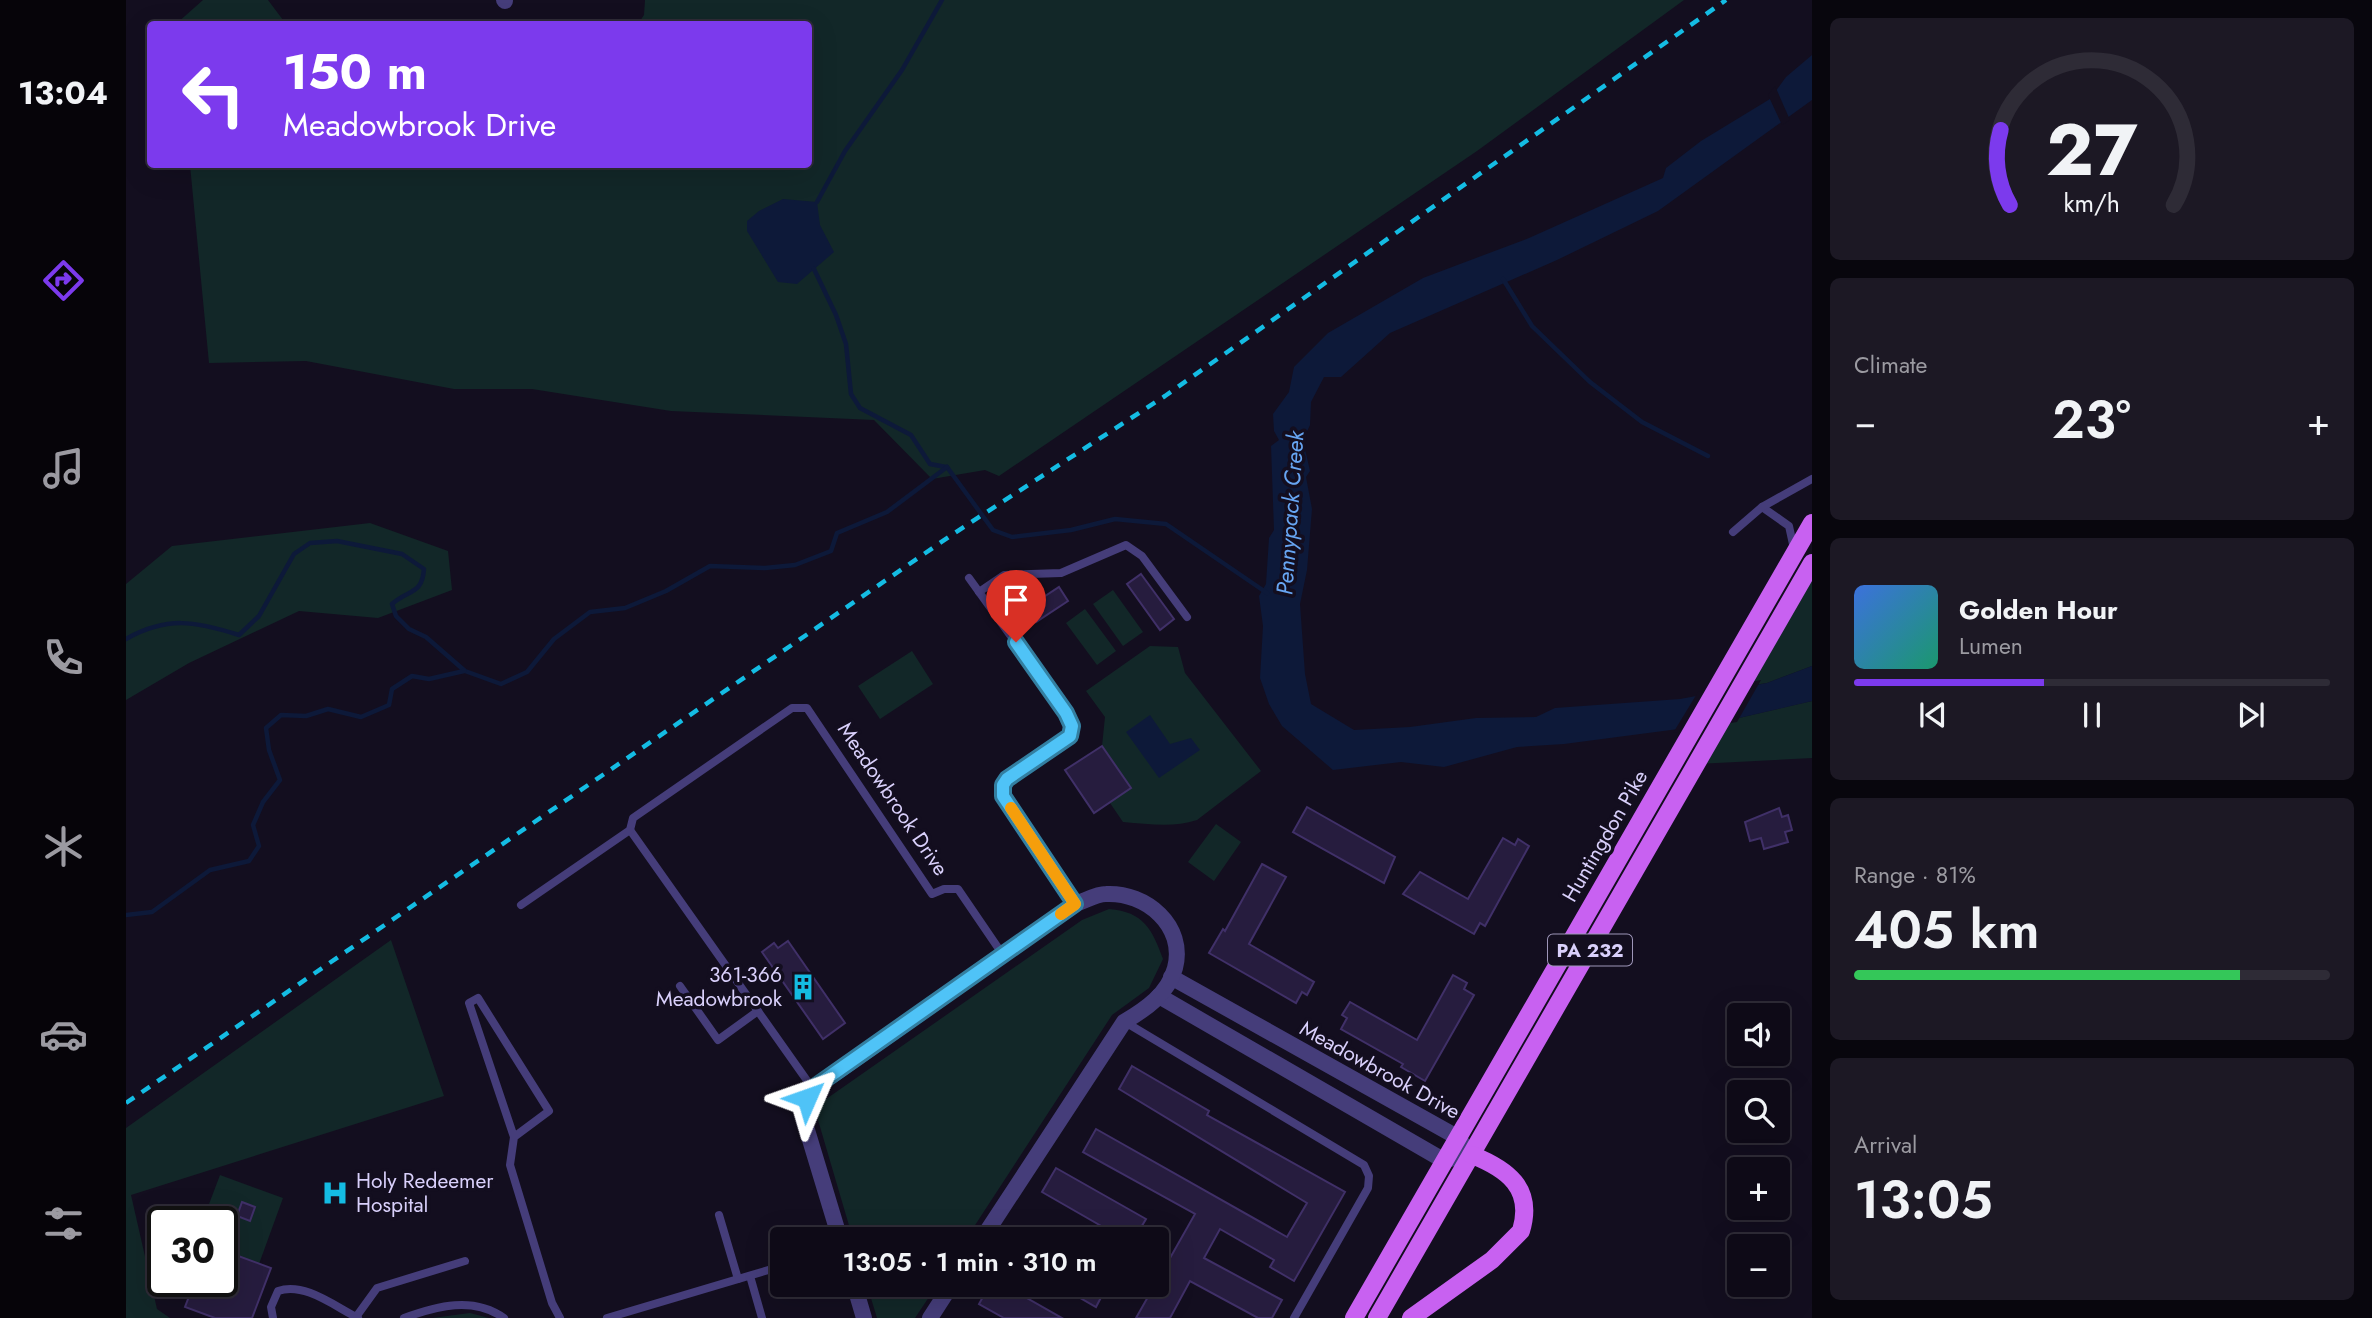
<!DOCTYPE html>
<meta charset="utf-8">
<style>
body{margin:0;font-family:Jost,sans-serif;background:#1c1824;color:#f1f3f6;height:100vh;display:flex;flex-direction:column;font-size:26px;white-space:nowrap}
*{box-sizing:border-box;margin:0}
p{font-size:23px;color:#9b9aa1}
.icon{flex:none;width:38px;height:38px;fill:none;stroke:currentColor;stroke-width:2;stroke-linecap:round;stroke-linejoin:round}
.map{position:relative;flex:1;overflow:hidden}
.details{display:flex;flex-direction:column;gap:18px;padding:18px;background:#08060d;width:560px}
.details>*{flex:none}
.banner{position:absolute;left:21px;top:21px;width:665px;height:147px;border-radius:7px;box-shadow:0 7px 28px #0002,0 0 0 2px #2e2b36;background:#7c3aed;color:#fff;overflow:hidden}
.fabs{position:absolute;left:1601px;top:1003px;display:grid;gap:14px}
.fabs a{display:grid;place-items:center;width:63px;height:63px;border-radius:7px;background:#0e0a17;box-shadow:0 7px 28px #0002,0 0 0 2px #2e2b36;font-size:35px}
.speed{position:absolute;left:21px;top:1206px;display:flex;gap:14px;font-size:35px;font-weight:700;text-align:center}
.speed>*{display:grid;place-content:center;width:91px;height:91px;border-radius:50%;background:#0e0a17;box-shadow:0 7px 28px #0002,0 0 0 2px #2e2b36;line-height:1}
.speed .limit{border:4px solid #111;border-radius:10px;background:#fff;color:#111}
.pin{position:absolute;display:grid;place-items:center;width:60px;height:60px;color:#fff;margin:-72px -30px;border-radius:50% 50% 50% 0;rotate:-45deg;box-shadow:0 0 7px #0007}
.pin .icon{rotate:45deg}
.me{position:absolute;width:77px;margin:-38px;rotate:47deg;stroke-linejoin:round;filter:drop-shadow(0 0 5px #0008)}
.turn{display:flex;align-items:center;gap:24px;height:147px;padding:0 21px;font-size:32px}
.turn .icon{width:91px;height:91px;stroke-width:2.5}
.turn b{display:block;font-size:49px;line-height:60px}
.big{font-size:52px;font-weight:600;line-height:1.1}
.details .widget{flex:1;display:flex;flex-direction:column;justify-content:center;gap:10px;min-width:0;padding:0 24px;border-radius:10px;background:#1c1824}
.details .dial{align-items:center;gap:0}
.dial svg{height:182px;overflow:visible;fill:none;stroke:#2e2b36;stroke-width:7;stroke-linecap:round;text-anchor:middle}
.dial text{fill:#f1f3f6;stroke:none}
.song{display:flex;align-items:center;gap:21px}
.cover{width:84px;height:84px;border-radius:10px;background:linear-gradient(135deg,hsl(220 70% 55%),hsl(160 70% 35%))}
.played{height:7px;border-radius:4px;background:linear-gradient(90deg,#7c3aed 40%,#2e2b36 40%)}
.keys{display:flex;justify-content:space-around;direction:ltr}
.heat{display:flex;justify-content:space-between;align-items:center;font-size:38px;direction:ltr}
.charge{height:10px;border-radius:5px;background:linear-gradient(90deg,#34c759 81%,#2e2b36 0)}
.trip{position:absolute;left:644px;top:1227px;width:399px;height:70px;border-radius:7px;background:#0e0a17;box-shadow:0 7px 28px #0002,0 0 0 2px #2e2b36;font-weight:600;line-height:70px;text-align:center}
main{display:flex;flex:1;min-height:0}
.menu{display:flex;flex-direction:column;width:126px;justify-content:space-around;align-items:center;background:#060409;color:#9b9aa1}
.menu .icon{width:49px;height:49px}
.menu .selected{color:#7c3aed}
.menu b{font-size:32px;color:#f1f3f6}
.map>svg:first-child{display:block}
.green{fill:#122728}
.water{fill:#0d1939}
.pier{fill:#130e1f}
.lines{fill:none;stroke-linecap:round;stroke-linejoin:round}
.stream{stroke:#0d1939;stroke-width:4.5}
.building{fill:#261c3e;stroke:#403068;stroke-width:2}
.service{stroke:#453d7a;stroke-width:8}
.minor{stroke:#453d7a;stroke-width:16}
.primary{stroke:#c861f1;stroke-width:18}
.rail{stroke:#14bce3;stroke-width:4.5;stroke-dasharray:10 9;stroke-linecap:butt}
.route-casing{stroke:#337fa1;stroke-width:18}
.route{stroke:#4fc3f7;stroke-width:12}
.slow{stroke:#f59e0b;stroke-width:12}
.labels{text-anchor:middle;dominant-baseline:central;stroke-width:7;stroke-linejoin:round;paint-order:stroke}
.shield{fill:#130e1f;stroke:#9e96b9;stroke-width:2}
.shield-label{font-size:19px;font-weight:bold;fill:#d9d0fb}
.street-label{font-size:21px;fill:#d9d0fb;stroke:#130e1f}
.poi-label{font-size:21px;fill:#d9d0fb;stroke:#130e1f;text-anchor:end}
.water-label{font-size:23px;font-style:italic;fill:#67a5f2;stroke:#130e1f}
</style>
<main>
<nav class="menu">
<b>13:04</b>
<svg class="icon selected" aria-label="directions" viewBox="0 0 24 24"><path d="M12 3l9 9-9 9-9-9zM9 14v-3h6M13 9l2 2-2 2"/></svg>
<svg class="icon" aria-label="music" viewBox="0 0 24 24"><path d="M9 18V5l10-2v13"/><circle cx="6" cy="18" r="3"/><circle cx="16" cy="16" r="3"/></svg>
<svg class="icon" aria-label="phone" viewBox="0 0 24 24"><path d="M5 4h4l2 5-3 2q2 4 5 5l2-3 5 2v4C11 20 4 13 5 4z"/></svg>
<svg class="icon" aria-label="climate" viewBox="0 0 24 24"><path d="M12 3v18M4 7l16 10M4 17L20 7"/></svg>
<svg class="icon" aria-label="car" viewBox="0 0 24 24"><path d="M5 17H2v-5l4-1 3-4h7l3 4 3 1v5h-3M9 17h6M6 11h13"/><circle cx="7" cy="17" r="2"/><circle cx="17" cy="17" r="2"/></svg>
<svg class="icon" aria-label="filters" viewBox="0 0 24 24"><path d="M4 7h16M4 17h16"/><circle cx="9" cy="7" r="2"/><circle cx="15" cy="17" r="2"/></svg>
</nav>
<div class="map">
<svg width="1686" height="1318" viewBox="0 0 1686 1318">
<rect width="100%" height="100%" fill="#130e1f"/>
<g class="green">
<path d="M77,0H142L160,24H50Z"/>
<path d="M519,0H1558L1351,151L873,476L859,470L806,479L748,420L545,411L406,389H328L180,361L83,363L64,165L682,164V24H512L518,15Z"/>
<path d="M244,523L322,551L326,590L252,618L173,611L63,663L0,700V584L46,546Z"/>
<path d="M1686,563V666L1641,683L1615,687Z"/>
<path d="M987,590L1017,632L997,646L967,604Z"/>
<path d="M959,609L990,651L971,665L940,623Z"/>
<path d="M1024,646L1052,647L1059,673L1135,771L1071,820C1047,828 1023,824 997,822L984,803L968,813L939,770L976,746L979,717L960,691Z"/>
<path d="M786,651L807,684L754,719L732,686Z"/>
<path d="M1686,701V758L1571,764L1595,722Z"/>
<path d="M1090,824L1115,842L1088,881L1062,862Z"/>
<path d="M983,909C1018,912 1026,929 1037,959L1023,988L986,1015L840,1239H727L692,1120L693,1104L956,920Z"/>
<path d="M265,940L318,1096L5,1195L31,1309L44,1318H0V1128Z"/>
<path d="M94,1175L157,1198L133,1264L102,1252L109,1233L96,1228V1222L77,1220Z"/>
<path d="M741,1285V1284L811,1285L789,1318H751Z"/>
<path d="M344,1313L363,1318H306Z"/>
</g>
<g class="water">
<path d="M1686,55V100L1532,211L1431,260L1264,333L1215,377H1198L1185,402L1184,425L1177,440L1184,471L1180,477L1186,509L1181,570L1174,604L1179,674L1185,704L1228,730L1284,727L1350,718L1410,717L1429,708L1554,699L1641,683L1686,666V701L1583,725L1438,744L1391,747L1318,767L1275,762L1207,770L1156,726L1143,704L1134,678L1137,626L1133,596L1140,584L1143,538L1148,530L1145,446L1153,440L1148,431L1147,414L1163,392L1168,367L1202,333L1297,278L1403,238L1537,178L1540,168L1575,141L1644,99L1660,77Z"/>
<path d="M657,199L691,202L694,225L708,252L671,284L652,282L621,231V221L633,211Z"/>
<path d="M1024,715L1044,744L1065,738L1074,750L1033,778L1000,732Z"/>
</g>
<g class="pier">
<path d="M1649,86L1664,120L1656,125L1642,95Z"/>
<path d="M1635,680L1611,722L1547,733L1572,692Z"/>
</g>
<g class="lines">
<g class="stream">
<path d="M691,202L719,151L776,70L816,0"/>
<path d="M688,269L710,315L720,344L725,394L734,408L785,435L804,464L820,467"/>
<path d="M1377,279L1406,326L1464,382L1516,422L1582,456"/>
<path d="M821,467L867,530L886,537L945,530L989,519L1040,524L1141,593"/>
<path d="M0,639C41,616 69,621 113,635L133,616L168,554L184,543L211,541L276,554L298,569C296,595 283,589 266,604L270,616L283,629L300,637L339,671L375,684L401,672L428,639L464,612L499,608L540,591L584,566L639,568L669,565L705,551L711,533L761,512L821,467"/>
<path d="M0,915L26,912L84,870L123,861L133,846L127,825L137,802L154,780L143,750L140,728L155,715L180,716L202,709L235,717L263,705L266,689L286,676L303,679L338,671"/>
</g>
</g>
<g class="building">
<path d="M1015,574L1048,619L1034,630L1001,584Z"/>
<path d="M933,587L942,601L910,622L901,608Z"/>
<path d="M976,746L1005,788L968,813L939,770Z"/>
<path d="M1181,807L1269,857L1258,883L1167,832Z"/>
<path d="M1653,808L1656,817L1662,815L1666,830L1659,832L1662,842L1638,849L1635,838L1624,841L1619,822Z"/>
<path d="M1377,838L1389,845L1392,839L1403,846L1359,926L1354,923L1348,934L1277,894L1294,872L1342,899Z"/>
<path d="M1136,864L1160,877L1123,944L1188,982L1181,995L1176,992L1170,1003L1083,953L1097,929L1099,931Z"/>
<path d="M662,941L719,1023L697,1039L636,952L648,943L652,948Z"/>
<path d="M1327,975L1341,983L1338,989L1348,995L1299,1081L1275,1067L1277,1064L1215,1029L1221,1018L1216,1015L1224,1002L1291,1040Z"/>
<path d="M1006,1066L1083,1111L1081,1115L1219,1192L1168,1281L1144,1267L1148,1260L1094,1229L1078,1258L1156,1300L1146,1318H1132L1064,1281L1044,1318H1010L1069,1214L957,1152L970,1129L1161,1237L1181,1203L993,1089Z"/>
<path d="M930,1168L1020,1219L1008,1239H998L916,1192Z"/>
<path d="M116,1202L129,1207L124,1221L111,1216Z"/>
<path d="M96,1250L145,1268L126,1318H89L59,1307L69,1281H96Z"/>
<path d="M864,1284H876L936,1318H878L853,1304Z"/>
<path d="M930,1284H982L970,1307Z"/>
</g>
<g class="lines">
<g class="service">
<path d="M1636,507L1663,526L1668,549"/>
<path d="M1607,532L1636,507L1686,479"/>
<path d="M843,578L940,713L945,726L944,736L881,779L877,785V796L949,904"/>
<path d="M853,592L878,575L935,573L1000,545L1016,556L1061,617"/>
<path d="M504,830L687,1089"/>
<path d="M395,905L504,830L507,818L666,708H681L806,894L818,889H832L877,955"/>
<path d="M554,986L592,1040L632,1011"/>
<path d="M999,1022L1238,1165L1243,1176L1242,1188L1168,1318"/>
<path d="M388,1137L423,1111L352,998L343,1003L388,1137L384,1165L426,1303L434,1318"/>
<path d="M593,1215L612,1279"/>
<path d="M624,1276L636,1318"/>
<path d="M230,1317L251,1288L339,1261"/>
<path d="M147,1318L145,1307L152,1291C179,1282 208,1306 232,1318"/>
<path d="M278,1318C311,1306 347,1296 378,1318"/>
<path d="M481,1318L656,1266"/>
</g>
<g class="minor">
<path d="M378,0L379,1"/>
<path d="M1033,996L1317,1160L1346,1155L1331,1137L1045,977"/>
<path d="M714,1239L678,1120L677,1109L687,1089L949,904C959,901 970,894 980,894C1020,892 1060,926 1049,968C1042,994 1020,1009 998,1022L856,1239"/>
<path d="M728,1284L738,1318"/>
<path d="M804,1318L826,1284"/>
</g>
<g class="primary">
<path d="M1228,1318L1686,523"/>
<path d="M1251,1318L1686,563"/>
<path d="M1285,1318L1366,1260L1395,1231C1408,1188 1381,1169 1346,1155"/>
</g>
<path class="rail" d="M0,1103L827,534L1039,396L1600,0"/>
</g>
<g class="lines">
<g class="route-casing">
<path id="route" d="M681,1098L687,1088L949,904L877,796V785L881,779L944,736L946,726L940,713L890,642"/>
</g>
<use href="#route" class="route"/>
<path class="slow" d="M885,808L949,904L935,914"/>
</g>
<defs>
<g id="building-bare" transform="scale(2.1)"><path d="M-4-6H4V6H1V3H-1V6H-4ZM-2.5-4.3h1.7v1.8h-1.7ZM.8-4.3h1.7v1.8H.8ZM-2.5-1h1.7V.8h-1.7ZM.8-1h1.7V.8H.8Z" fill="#14bce3" stroke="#130e1f" stroke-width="2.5" paint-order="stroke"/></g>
<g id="hospital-bare" transform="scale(2.1)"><path d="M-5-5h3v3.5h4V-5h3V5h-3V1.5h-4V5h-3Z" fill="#14bce3" stroke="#130e1f" stroke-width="2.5" paint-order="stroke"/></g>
</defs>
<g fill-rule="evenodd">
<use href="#building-bare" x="677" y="987"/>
<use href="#hospital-bare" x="209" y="1193"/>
</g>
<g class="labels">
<rect class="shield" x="1422" y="934.5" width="84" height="31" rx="5"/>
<g class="shield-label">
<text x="1464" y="950">PA 232</text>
</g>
<g class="street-label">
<text transform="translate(767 799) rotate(56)">Meadowbrook Drive</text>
<text transform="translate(1479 836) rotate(-60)">Huntingdon Pike</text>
<text transform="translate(1254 1070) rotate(29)">Meadowbrook Drive</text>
</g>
<g class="poi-label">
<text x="656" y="975">361-366<tspan x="656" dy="24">Meadowbrook</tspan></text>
<text x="230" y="1181" text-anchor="start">Holy Redeemer<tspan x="230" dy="24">Hospital</tspan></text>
</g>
<g class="water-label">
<text transform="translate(1164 513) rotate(-86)">Pennypack Creek</text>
</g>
</g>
</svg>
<div class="fabs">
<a><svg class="icon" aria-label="sound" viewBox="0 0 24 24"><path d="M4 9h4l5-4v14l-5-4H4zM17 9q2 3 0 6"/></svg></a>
<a><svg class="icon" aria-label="search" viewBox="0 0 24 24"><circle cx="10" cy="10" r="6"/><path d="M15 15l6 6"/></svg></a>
<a>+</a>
<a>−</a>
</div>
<div class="speed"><div class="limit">30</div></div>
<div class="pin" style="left:890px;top:642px;background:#d93025"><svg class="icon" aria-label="arrive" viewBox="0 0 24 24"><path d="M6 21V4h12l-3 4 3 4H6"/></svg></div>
<svg class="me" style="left:681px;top:1098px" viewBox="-20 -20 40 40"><path d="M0-17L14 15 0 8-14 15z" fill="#4fc3f7" stroke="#fff" stroke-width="4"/></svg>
<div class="trip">13:05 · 1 min · 310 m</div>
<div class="banner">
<div class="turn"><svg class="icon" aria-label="left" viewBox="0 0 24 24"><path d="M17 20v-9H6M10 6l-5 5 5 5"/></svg><div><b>150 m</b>Meadowbrook Drive</div></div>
</div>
</div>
<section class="details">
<div class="widget dial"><svg viewBox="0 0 100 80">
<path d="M14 69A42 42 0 1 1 86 69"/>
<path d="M14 69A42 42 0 0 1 10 36" stroke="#7c3aed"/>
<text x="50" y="56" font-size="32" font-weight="700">27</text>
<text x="50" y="72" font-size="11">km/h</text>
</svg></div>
<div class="widget"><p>Climate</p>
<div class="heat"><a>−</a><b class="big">23°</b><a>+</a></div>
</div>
<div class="widget">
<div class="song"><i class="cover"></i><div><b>Golden Hour</b><p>Lumen</p></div></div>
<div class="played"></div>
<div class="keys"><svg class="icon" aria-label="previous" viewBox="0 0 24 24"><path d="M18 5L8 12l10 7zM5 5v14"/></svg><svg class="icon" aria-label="pause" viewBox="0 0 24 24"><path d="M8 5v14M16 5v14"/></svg><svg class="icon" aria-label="next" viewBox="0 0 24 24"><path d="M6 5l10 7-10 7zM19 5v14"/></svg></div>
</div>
<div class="widget"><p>Range · 81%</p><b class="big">405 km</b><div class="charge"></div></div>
<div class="widget"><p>Arrival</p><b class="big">13:05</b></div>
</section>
</main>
